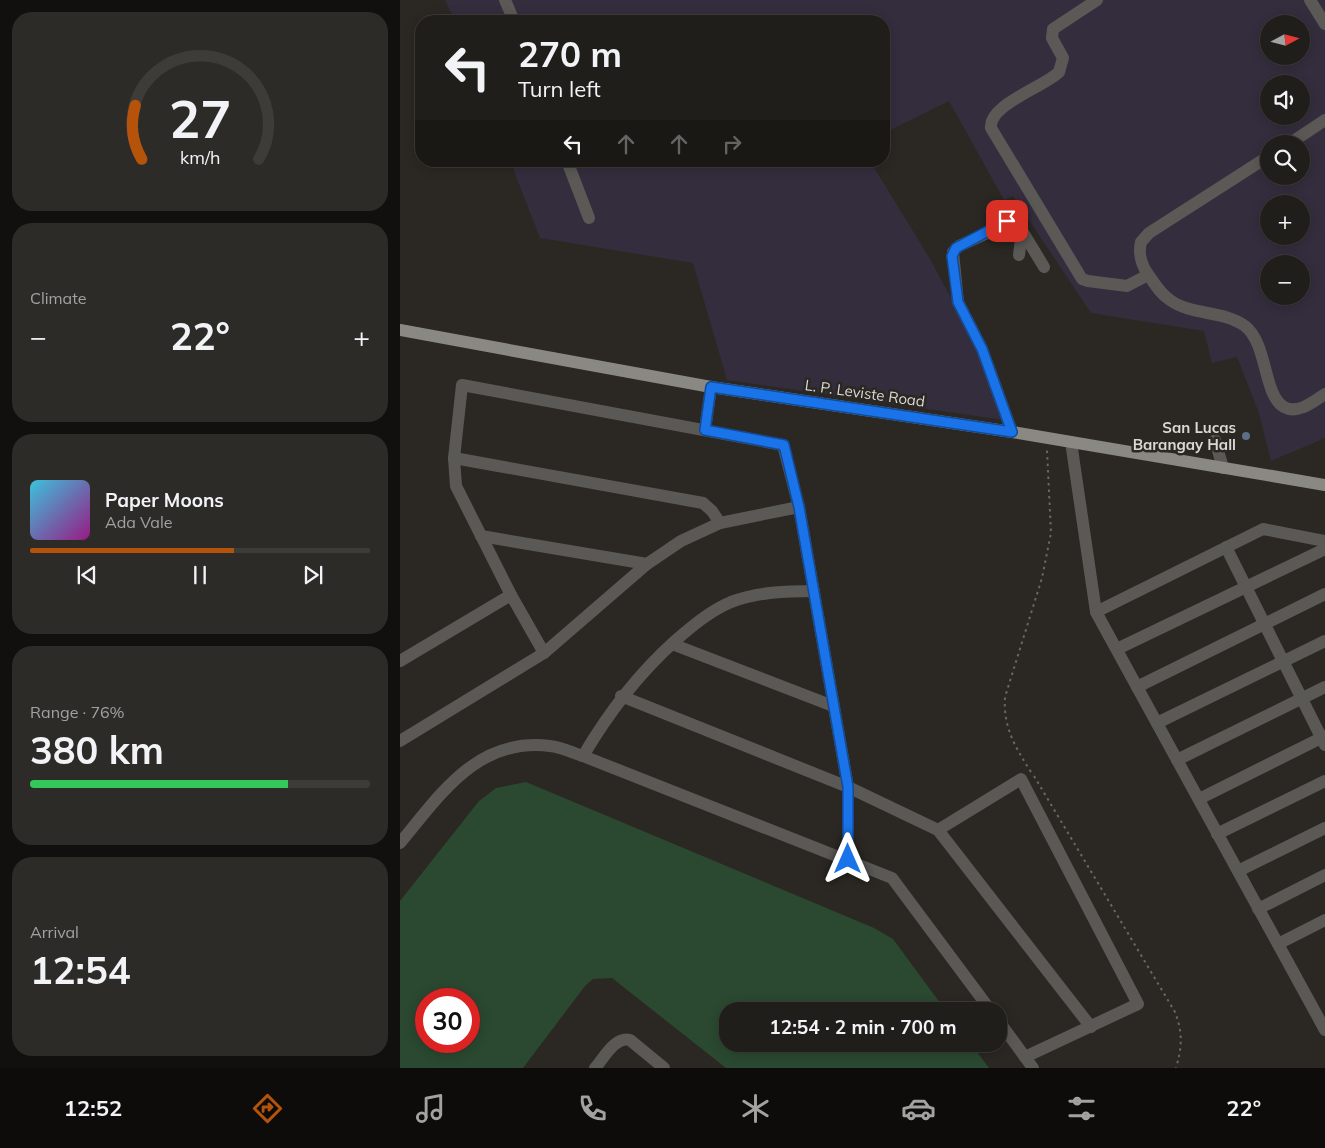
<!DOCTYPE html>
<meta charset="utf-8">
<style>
body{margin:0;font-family:Mulish,sans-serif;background:#2d2b27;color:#f1f3f6;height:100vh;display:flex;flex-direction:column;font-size:19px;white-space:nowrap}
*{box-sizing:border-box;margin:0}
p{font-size:16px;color:#a2a2a2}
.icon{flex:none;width:28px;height:28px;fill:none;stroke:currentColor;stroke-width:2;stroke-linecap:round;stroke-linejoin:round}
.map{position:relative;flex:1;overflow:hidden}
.side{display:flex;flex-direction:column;gap:12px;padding:12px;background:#12100e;width:400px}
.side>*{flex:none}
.top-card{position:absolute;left:15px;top:15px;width:475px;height:152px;border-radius:20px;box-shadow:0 2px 12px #0003,0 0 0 1px #3d3c39;background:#201e1a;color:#f1f3f6;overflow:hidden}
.needle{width:32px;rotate:83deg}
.controls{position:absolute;left:860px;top:15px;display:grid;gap:10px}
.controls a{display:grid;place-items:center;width:50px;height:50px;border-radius:50%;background:#201e1a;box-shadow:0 2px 12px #0003,0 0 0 1px #3d3c39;font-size:25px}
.speed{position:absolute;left:15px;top:988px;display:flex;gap:10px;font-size:25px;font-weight:700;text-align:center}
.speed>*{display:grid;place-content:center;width:65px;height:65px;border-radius:50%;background:#201e1a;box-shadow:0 2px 12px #0003,0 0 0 1px #3d3c39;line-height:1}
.speed .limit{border:8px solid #d22;background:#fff;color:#111}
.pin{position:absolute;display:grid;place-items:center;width:42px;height:42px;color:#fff;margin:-21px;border-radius:10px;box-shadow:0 2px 8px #0006}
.me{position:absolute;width:55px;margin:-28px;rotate:0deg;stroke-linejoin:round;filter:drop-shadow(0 0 4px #0008)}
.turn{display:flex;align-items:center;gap:18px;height:105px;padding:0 20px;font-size:22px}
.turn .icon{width:65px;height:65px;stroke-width:2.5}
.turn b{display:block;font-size:35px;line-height:42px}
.lanes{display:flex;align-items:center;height:48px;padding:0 20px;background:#0003;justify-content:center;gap:25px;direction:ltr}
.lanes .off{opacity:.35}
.big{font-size:38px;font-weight:700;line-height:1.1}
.side .card{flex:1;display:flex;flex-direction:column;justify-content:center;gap:8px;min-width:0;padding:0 18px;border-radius:20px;background:#2d2b27}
.side .dial{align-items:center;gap:0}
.dial svg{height:130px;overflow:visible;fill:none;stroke:#3d3c39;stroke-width:7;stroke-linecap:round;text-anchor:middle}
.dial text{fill:#f1f3f6;stroke:none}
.song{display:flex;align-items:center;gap:15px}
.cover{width:60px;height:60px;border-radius:8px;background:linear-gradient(135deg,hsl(190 70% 55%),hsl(310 70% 35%))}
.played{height:5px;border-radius:2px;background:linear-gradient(90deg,#b45309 60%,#3d3c39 60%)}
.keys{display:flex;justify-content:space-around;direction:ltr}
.heat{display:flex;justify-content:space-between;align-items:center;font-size:28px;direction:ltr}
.charge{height:8px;border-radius:4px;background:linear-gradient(90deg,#34c759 76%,#3d3c39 0)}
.trip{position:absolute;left:319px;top:1002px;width:288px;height:50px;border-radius:20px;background:#201e1a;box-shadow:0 2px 12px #0003,0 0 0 1px #3d3c39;font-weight:700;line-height:50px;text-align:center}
.menu{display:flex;height:80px;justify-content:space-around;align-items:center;background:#0d0c0a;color:#a2a2a2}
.menu .icon{width:35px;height:35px}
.menu .selected{color:#b45309}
.menu b{font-size:22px;color:#f1f3f6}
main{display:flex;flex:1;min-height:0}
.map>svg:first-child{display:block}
.industrial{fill:#332d3d;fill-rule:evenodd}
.green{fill:#2a4930;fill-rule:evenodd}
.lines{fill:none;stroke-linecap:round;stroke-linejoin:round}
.path{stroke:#696762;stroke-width:2;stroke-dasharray:2.5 4;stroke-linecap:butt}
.minor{stroke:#5a5956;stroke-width:12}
.major{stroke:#8a8882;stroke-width:12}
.route-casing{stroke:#114b97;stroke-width:12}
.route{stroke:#1a73e8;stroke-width:9}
.service-dot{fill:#5c6f8a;stroke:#2b2823;stroke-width:2}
.labels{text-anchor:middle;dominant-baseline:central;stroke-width:5;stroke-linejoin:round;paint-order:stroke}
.street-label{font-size:15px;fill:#dad8d5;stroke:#2b2823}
.poi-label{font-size:15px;font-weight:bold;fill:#dad8d5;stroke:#2b2823;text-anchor:end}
</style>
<main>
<section class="side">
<div class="card dial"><svg viewBox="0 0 100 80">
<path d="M14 69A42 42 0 1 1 86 69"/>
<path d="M14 69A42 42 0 0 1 10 36" stroke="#b45309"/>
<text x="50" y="56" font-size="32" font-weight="700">27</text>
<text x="50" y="72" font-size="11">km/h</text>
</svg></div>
<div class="card"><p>Climate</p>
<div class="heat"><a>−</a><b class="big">22°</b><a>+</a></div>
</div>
<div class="card">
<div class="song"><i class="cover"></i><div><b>Paper Moons</b><p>Ada Vale</p></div></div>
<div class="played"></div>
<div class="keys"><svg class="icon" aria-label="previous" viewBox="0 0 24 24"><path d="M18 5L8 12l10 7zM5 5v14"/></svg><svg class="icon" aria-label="pause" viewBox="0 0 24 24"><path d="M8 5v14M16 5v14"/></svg><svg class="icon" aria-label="next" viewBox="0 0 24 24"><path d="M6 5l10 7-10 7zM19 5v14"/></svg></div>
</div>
<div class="card"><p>Range · 76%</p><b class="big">380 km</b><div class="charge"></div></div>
<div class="card"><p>Arrival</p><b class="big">12:54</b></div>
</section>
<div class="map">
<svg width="925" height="1068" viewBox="0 0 925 1068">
<rect width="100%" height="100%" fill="#2b2823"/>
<g class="industrial">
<path d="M45,0H925V438L871,461L859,413L837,357L812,363L804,331L691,313L613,196L604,200L549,101L484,133V21H55ZM869,24H901V56H869ZM869,84H901V116H869ZM869,144H901V176H869ZM869,204H901V236H869ZM869,264H901V296H869Z"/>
<path d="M110,161H470L530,259L579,350L604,420L327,380L293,263L140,238Z"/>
</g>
<path class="green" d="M126,782L474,928L493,939L546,1011H328V1044H571L589,1068H326L212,978L193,979L185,986L123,1068H0V901L79,801L96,788ZM26,999H69V1041H26Z"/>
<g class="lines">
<g class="path">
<path d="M631,772C615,747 603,727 605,697L642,578L651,533L647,450"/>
<path d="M634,776L775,1012C783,1033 782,1047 776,1068"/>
</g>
<g class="minor">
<path d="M105,0L114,21"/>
<path d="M697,0L653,29L652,38L663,58L659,72C644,87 588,105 591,128L682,279L688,281L727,286L748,275"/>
<path d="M910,0L925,24"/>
<path d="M889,144L925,120"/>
<path d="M869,156L749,233L741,242C738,254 742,267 750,277C756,286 761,294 770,300C792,316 823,310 845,326C868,344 863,395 884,407C898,415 914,401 925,394"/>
<path d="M167,161L189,218"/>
<path d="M619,255L622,231"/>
<path d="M305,430L311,387"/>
<path d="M612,432L582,349L558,302L553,252L559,246L613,221L618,224L644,267"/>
<path d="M815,440L823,468"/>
<path d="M671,442L696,612L925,1030"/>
<path d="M54,458L303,503L312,511L320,523"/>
<path d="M81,536L247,564"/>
<path d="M826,547L925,745"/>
<path d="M696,612L863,529L925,541"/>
<path d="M272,644L433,706"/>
<path d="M717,649L925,549"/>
<path d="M144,653L111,595L56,486L54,458L62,385L383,445L399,507L448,787V859"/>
<path d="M0,661L111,595"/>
<path d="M737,687L925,594"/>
<path d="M221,696L448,787L538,830L691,1027"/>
<path d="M757,723L925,641"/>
<path d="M0,741L144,653L247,564L281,541L320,523L399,507"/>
<path d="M183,756C209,712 237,675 275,641C292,626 310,611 331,602C358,592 386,591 414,591"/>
<path d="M777,760L925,687"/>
<path d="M799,799L925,736"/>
<path d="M538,830L621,779L738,1004L625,1057"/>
<path d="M817,834L925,781"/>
<path d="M0,843C41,794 77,737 150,746C161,747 173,753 183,756L492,878L591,1011"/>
<path d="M838,871L925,828"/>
<path d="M858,909L925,875"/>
<path d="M878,944L925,920"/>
<path d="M598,1020L633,1068"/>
<path d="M195,1068C204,1058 215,1036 230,1040L264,1068"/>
</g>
<path class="major" d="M0,330L311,387L612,432L925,485"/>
</g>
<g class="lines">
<g class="route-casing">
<path id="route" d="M448,859V787L399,507L384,445L305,430L311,387L612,432L582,349L558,302L552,256L556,248L607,221"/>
</g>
<use href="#route" class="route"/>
</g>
<circle class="service-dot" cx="846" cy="436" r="5"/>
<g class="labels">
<g class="street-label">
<text transform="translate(465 393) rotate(8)">L. P. Leviste Road</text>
</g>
<g class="poi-label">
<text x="836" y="427">San Lucas<tspan x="836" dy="17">Barangay Hall</tspan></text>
</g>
</g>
</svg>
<div class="controls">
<a><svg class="needle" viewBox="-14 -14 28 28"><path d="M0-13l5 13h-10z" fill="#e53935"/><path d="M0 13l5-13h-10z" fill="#a2a2a2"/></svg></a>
<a><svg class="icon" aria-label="sound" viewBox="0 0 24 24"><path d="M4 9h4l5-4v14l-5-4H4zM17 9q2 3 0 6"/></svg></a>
<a><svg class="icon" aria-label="search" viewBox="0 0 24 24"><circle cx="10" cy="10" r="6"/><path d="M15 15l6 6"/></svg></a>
<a>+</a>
<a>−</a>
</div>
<div class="speed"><div class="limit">30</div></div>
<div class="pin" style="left:607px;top:221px;background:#d93025"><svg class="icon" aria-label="arrive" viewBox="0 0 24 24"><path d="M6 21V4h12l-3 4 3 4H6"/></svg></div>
<svg class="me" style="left:448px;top:859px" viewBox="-20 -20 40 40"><path d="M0-17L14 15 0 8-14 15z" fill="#1a73e8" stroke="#fff" stroke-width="4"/></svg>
<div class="trip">12:54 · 2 min · 700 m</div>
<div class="top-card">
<div class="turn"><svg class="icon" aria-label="left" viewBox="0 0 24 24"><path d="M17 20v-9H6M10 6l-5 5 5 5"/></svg><div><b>270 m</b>Turn left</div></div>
<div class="lanes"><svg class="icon" aria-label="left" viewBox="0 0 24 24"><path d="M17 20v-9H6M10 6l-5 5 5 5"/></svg><svg class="icon off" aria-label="ahead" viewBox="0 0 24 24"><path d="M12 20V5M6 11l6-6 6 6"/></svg><svg class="icon off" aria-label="ahead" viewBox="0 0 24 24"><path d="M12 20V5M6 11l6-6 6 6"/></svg><svg class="icon off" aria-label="right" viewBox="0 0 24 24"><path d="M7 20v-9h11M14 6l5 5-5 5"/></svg></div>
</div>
</div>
</main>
<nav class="menu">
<b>12:52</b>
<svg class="icon selected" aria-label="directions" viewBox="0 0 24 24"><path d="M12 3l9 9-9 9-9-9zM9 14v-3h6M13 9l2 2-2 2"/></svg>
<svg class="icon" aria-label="music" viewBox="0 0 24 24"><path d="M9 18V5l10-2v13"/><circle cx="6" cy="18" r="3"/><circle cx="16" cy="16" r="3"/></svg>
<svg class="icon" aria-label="phone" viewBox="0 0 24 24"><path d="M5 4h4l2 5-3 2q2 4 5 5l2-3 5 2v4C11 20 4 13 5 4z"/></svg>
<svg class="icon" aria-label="climate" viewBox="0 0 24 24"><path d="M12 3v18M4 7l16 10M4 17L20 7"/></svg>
<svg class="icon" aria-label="car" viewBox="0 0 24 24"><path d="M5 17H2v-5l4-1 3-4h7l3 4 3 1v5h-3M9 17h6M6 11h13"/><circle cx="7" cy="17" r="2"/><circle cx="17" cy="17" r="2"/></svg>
<svg class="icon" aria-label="filters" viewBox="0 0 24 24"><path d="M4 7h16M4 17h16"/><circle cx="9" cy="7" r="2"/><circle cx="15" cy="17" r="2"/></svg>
<b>22°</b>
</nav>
